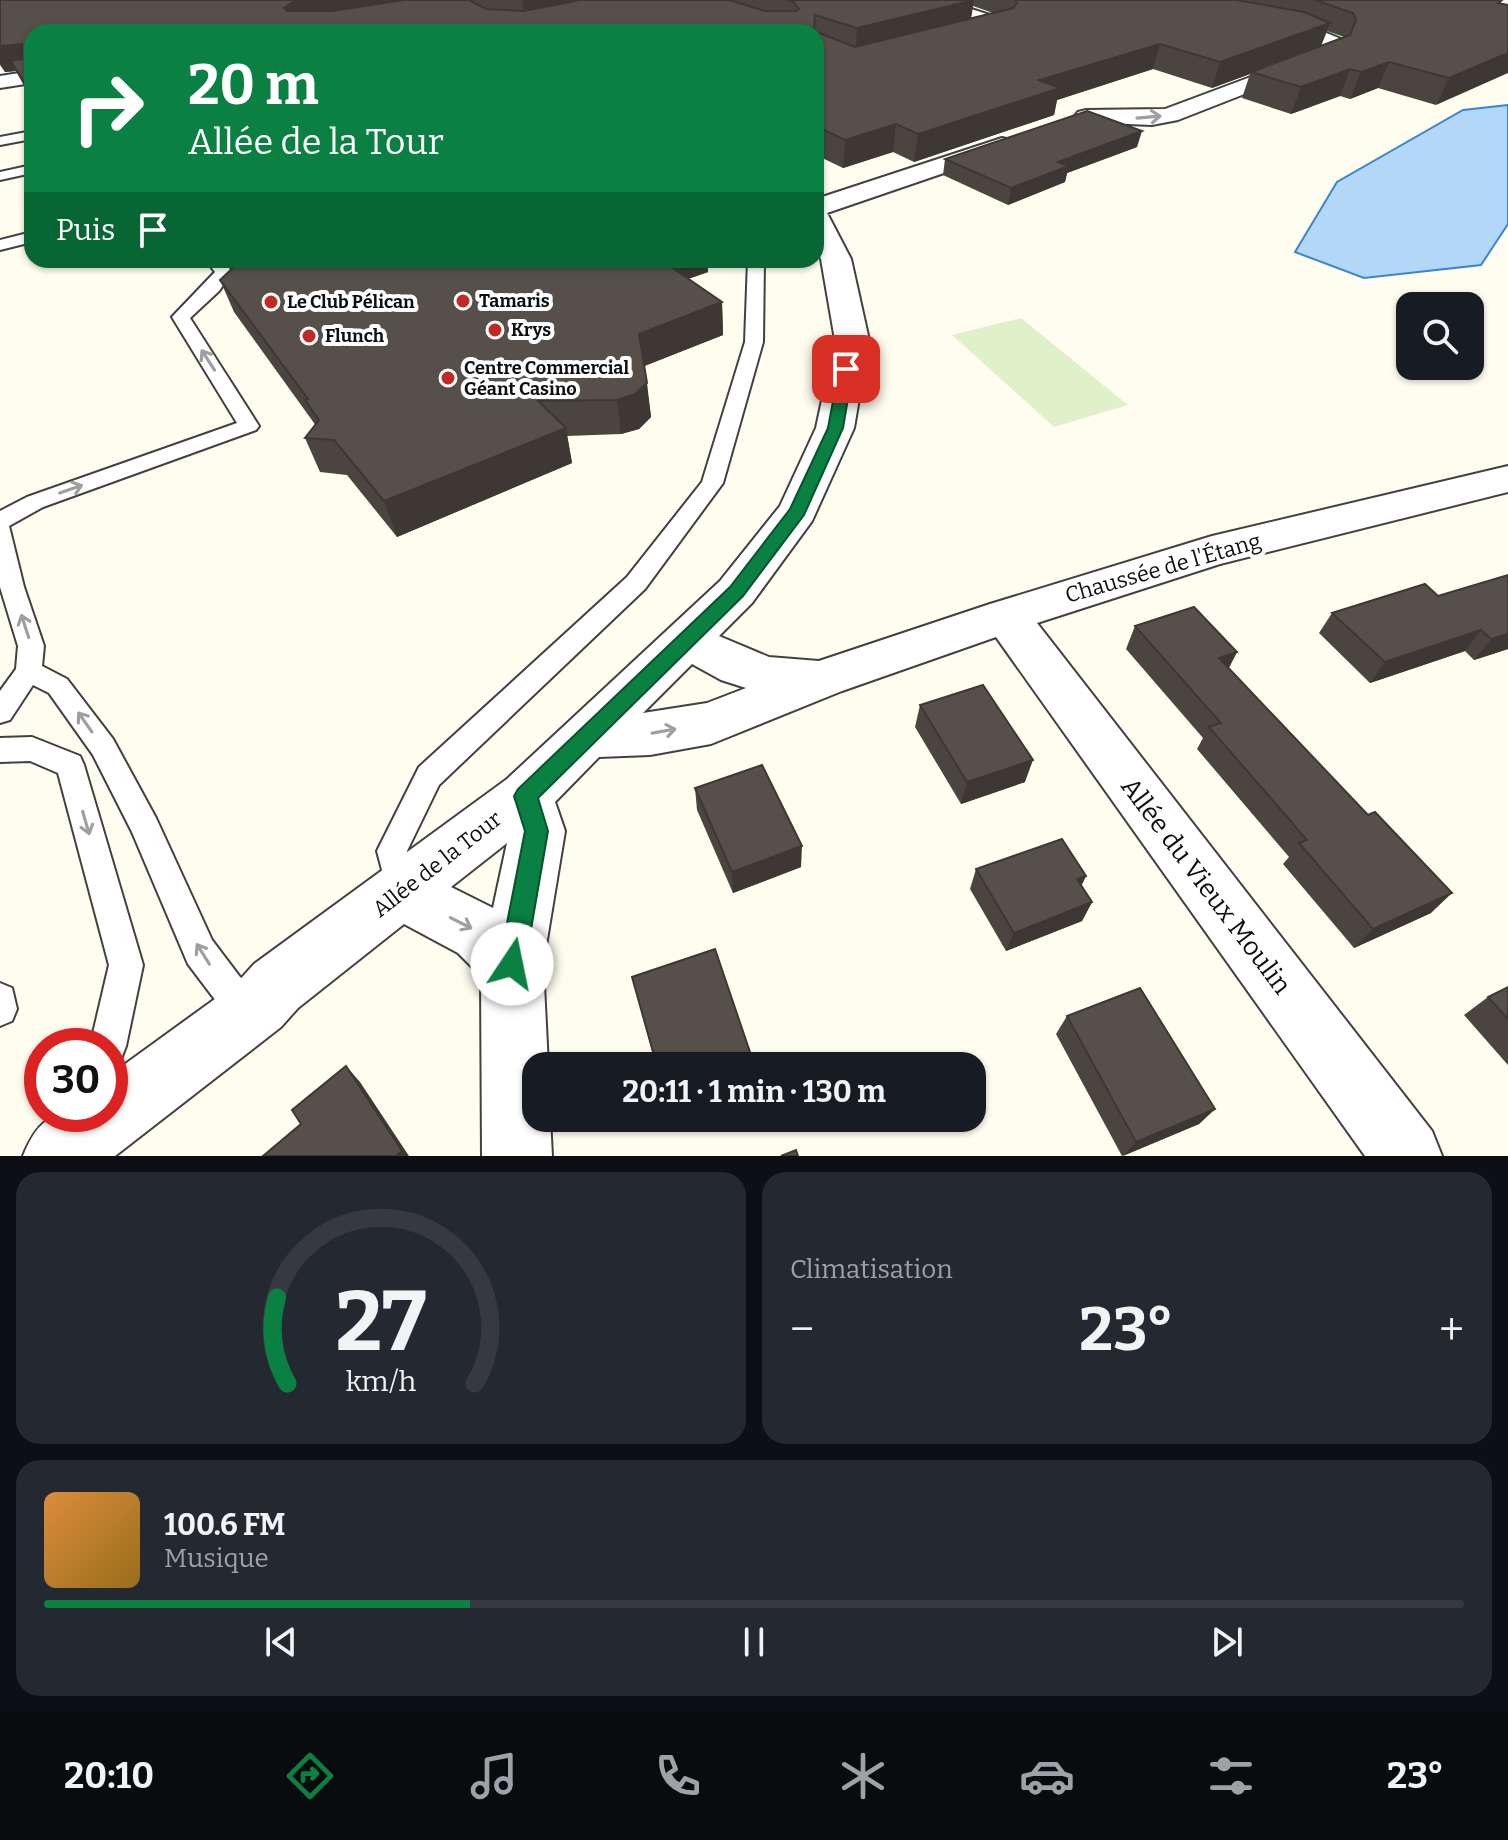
<!DOCTYPE html>
<html lang="fr">
<meta charset="utf-8">
<style>
body{margin:0;font-family:Bitter,serif;background:#242831;color:#f1f3f6;height:100vh;display:flex;flex-direction:column;font-size:30px;white-space:nowrap}
*{box-sizing:border-box;margin:0}
p{font-size:26px;color:#9ea1a6}
.icon{flex:none;width:44px;height:44px;fill:none;stroke:currentColor;stroke-width:2;stroke-linecap:round;stroke-linejoin:round}
.map{position:relative;height:1156px;overflow:hidden}
.panel{display:flex;flex-direction:column;gap:16px;padding:16px;background:#0d0f14;flex:1}
.panel>*{flex:none}
.guide{position:absolute;left:24px;top:24px;width:800px;height:244px;border-radius:24px;box-shadow:0 2px 6px #0004;background:#0b8043;color:#fff;overflow:hidden}
.tools{position:absolute;left:1396px;top:292px;display:grid;gap:16px}
.tools a{display:grid;place-items:center;width:88px;height:88px;border-radius:16px;background:#171b24;box-shadow:0 2px 6px #0004;font-size:40px}
.speed{position:absolute;left:24px;top:1028px;display:flex;gap:16px;font-size:40px;font-weight:700;text-align:center}
.speed>*{display:grid;place-content:center;width:104px;height:104px;border-radius:50%;background:#171b24;box-shadow:0 2px 6px #0004;line-height:1}
.speed .limit{border:12px solid #d22;background:#fff;color:#111}
.pin{position:absolute;display:grid;place-items:center;width:68px;height:68px;color:#fff;margin:-34px;border-radius:16px;box-shadow:0 4px 12px #0006}
.me{position:absolute;width:88px;margin:-44px;rotate:11deg;stroke-linejoin:round;filter:drop-shadow(0 0 6px #0008)}
.turn{display:flex;align-items:center;gap:28px;height:168px;padding:0 32px;font-size:36px}
.turn .icon{width:104px;height:104px;stroke-width:2.5}
.turn b{display:block;font-size:56px;line-height:68px}
.then{display:flex;align-items:center;height:76px;padding:0 32px;background:#0003;gap:16px;font-size:30px}
.big{font-size:60px;font-weight:700;line-height:1.1}
.panel .widget{flex:1;display:flex;flex-direction:column;justify-content:center;gap:12px;min-width:0;padding:0 28px;border-radius:24px;background:#242831}
.panel .dial{align-items:center;gap:0}
.dial svg{height:208px;overflow:visible;fill:none;stroke:#363941;stroke-width:7;stroke-linecap:round;text-anchor:middle}
.dial text{fill:#f1f3f6;stroke:none}
.song{display:flex;align-items:center;gap:24px}
.cover{width:96px;height:96px;border-radius:12px;background:linear-gradient(135deg,hsl(30 70% 55%),hsl(40 70% 35%))}
.played{height:8px;border-radius:4px;background:linear-gradient(90deg,#0b8043 30%,#363941 30%)}
.keys{display:flex;justify-content:space-around;direction:ltr}
.heat{display:flex;justify-content:space-between;align-items:center;font-size:44px;direction:ltr}
.panel .tiles{flex:1;display:grid;gap:16px;grid-template-columns:1fr 1fr}
.widget:last-child{grid-column:span 2}
.trip{position:absolute;left:522px;top:1052px;width:464px;height:80px;border-radius:24px;background:#171b24;box-shadow:0 2px 6px #0004;font-weight:700;line-height:80px;text-align:center}
.menu{display:flex;height:128px;justify-content:space-around;align-items:center;background:#090b0e;color:#9ea1a6}
.menu .icon{width:56px;height:56px}
.menu .on{color:#0b8043}
.menu b{font-size:36px;color:#f1f3f6}
.map>svg:first-child{display:block}
.pitch{fill:#e0f1ca}
.water{fill:#b3d8f7;stroke:#3986cf;stroke-width:2}
.lines{fill:none;stroke-linecap:round;stroke-linejoin:round}
.lane-casing{stroke:#414141;stroke-width:4}
.street-casing{stroke:#414141;stroke-width:4}
.lane{fill:#fff;fill-rule:evenodd}
.street{fill:#fff;fill-rule:evenodd}
.wall{fill:#4b4540;fill-rule:evenodd}
.shaded-wall{fill:#3d3834}
.building{fill:#57504a;stroke:#3d3834;stroke-width:2}
.oneway{stroke:#9f9f9f}
.route{fill:#0b8043;stroke:#07532c;stroke-width:2}
.poi-dot{fill:#c02a24;stroke:#fff;stroke-width:3}
.labels{text-anchor:middle;dominant-baseline:central;stroke-width:8;stroke-linejoin:round;paint-order:stroke}
.far-poi-label{font-size:18px;font-weight:bold;fill:#0e0e0e;stroke:#fff;text-anchor:start}
.street-label{font-size:22px;fill:#0e0e0e;stroke:#fff}
.near-street-label{font-size:26px;fill:#0e0e0e;stroke:#fff}
</style>
<div class="map">
<svg width="1508" height="1156" viewBox="0 0 1508 1156">
<rect width="100%" height="100%" fill="#fffdef"/>
<path class="pitch" d="M1021,318L1128,405L1054,427L952,335Z"/>
<path class="water" d="M1508,105V224L1481,265L1364,278L1295,252L1337,182L1463,110Z"/>
<g class="lines">
<g class="lane-casing">
<g id="lane">
<path d="M32,131V139L0,145V137Z"/>
<path d="M32,165V173L0,180V172Z"/>
<path d="M32,232V242L0,250V240Z"/>
<path d="M206,260H223L232,272L219,291L190,318L259,426L256,430L43,507L9,526L24,587L44,646L42,666L67,679L113,739L156,818L212,940L240,977L269,992L274,1004L269,1016L257,1021L216,1001L188,964L132,832L93,755L49,693L33,685L10,720L0,723V691L16,669L18,646L0,587V511L27,497L237,423L172,317L215,272Z"/>
<path d="M748,260H764L763,342L723,483L645,589L439,785L407,851L418,893L413,904L402,908L391,904L377,851L419,767L627,577L702,482L745,342Z"/>
<path d="M32,737L80,756L84,765L143,965L126,1046L121,1059L110,1063V1046H90L109,965L58,773L30,761L0,762V738Z"/>
<path d="M0,983L12,988L17,1009L12,1021L0,1026Z"/>
</g>
</g>
<g class="street-casing">
<g id="street">
<path d="M917,0H944L1008,21L1010,25L1008,29L968,40L961,38L958,34L961,30L981,25L920,4Z"/>
<path d="M1140,0C1206,0 1280,12 1341,39L1344,43L1339,57L1178,120L1152,125L1078,122L1074,117L1078,112L1086,110L1165,109L1323,50L1324,46L1296,33L1149,5Z"/>
<path d="M32,71V83L0,88V76Z"/>
<path d="M1002,138L1011,140L1014,145L1011,150L827,213L851,259L869,340L854,428L812,521L752,603L719,636L769,657L819,661L990,604L1212,536L1508,466V492L1220,564L1037,623L1432,1131L1442,1156H1365L996,637L842,691L711,744L650,755L599,757L555,802L565,831L543,964L548,1066H536V1118H550L552,1156H482L481,976L458,953L404,924L298,1008L281,1027L115,1156H23C43,1106 62,1114 110,1114V1075L237,983L254,964L507,779L720,581L780,506L816,428L835,340L821,259L816,248V199ZM692,664L721,680L746,688L707,703L643,713ZM507,843L493,908L451,887Z"/>
</g>
</g>
<use href="#lane" class="lane"/>
<use href="#street" class="street"/>
</g>
<g class="wall">
<path d="M0,0H1502L1436,105L1378,88L1350,99L1340,96L1291,114L1242,98L1250,74L1212,88L1153,69L1057,100L1054,115L914,162L893,152L843,168L816,155V32H32V100L16,71L5,72L0,65ZM973,6L993,13L971,18ZM1327,31L1344,37L1321,46Z"/>
<path d="M1137,147L1067,173L1065,182L1008,205L943,175L945,159Z"/>
<path d="M241,260H708V272L688,279L722,302L723,335L644,366L651,417L639,429L621,434L567,436L572,463L397,537L347,475L320,472L305,438L315,425L314,423L234,312L220,280Z"/>
<path d="M1508,575V649L1474,660L1465,651L1370,683L1319,633L1332,613L1438,596Z"/>
<path d="M1135,626L1237,652L1229,668L1431,913L1354,948L1283,864L1289,857L1197,749L1203,738L1126,649Z"/>
<path d="M920,705L1025,782L961,804L915,727Z"/>
<path d="M695,788L801,867L733,893L697,810Z"/>
<path d="M976,869L1086,876L1081,886L1092,902L1082,921L1006,951L970,889Z"/>
<path d="M632,977L753,1061V1066H656Z"/>
<path d="M1508,987V1065L1464,1015L1488,997Z"/>
<path d="M1067,1016L1215,1109L1199,1124L1122,1156L1056,1034Z"/>
</g>
<g class="shaded-wall">
<path d="M296,0H449L291,32L284,8Z"/>
<path d="M522,0H612L525,18Z"/>
<path d="M974,0L970,24L855,53L857,28Z"/>
<path d="M1330,23L1320,48L1251,72L1250,74L1212,88L1220,62Z"/>
<path d="M22,44L32,65L11,61L16,71L5,72L0,62V46Z"/>
<path d="M1160,44L1153,69L1057,100L1054,115L914,162L918,134L1039,80Z"/>
<path d="M1508,53V73L1436,105L1449,78Z"/>
<path d="M1389,62L1378,88L1350,99L1361,72Z"/>
<path d="M1350,69L1340,96L1291,114L1301,87Z"/>
<path d="M896,124L893,152L843,168L845,140Z"/>
<path d="M1142,131L1137,147L1067,173L1065,182L1008,205L1011,188L1058,162Z"/>
<path d="M657,260H708V272L659,289Z"/>
<path d="M722,302L723,335L642,367L639,334Z"/>
<path d="M647,383L651,417L639,429L621,434L617,400Z"/>
<path d="M566,428L572,463L397,537L384,501Z"/>
<path d="M1481,630L1465,651L1370,683L1385,662Z"/>
<path d="M1508,634V649L1474,660L1491,639Z"/>
<path d="M1237,652L1225,674L1219,658Z"/>
<path d="M1033,760L1025,782L961,804L967,782Z"/>
<path d="M802,846L801,867L733,893L732,872Z"/>
<path d="M1086,876L1077,895V879Z"/>
<path d="M1452,893L1431,913L1354,948L1373,929Z"/>
<path d="M1092,902L1082,921L1006,951L1014,933Z"/>
<path d="M753,1061V1066H740Z"/>
<path d="M346,1066L360,1082L409,1156H395Z"/>
<path d="M1215,1109L1199,1124L1123,1156L1136,1142Z"/>
</g>
<g class="building">
<path d="M0,0H296L284,8L287,11H332L404,0H469L486,9L524,11L580,0H729L765,11H796L799,9L794,2L788,0H974L857,28L815,15L814,31L855,47L1013,8L1017,3L1015,0H1236L1304,12L1330,23L1220,62L1160,44L1039,80L1060,88L918,134L896,124L845,140L816,126V32H32V96L11,61L22,59V44L0,46Z"/>
<path d="M1315,0H1502L1498,3L1508,5V53L1449,78L1389,62L1361,72L1350,69L1301,87L1251,72L1350,35L1356,20L1353,13Z"/>
<path d="M1087,111L1142,131L1058,162L1069,166L1011,188L945,159Z"/>
<path d="M241,260H661L722,302L639,334L647,383L635,394L617,400L538,401L566,428L384,501L334,440L305,438L319,420L305,400L308,399L220,280Z"/>
<path d="M1508,575V634L1491,639L1481,630L1385,662L1332,613L1425,584L1438,596Z"/>
<path d="M1194,607L1237,652L1219,658L1368,815L1375,812L1452,893L1373,929L1299,843L1307,840L1209,727L1221,723L1135,626Z"/>
<path d="M983,685L1033,760L967,782L920,705Z"/>
<path d="M762,765L802,846L732,872L695,788Z"/>
<path d="M1062,839L1086,876L1077,879L1092,902L1014,933L976,869Z"/>
<path d="M715,949L753,1061L740,1066H657L632,977Z"/>
<path d="M1508,987V1019L1488,997Z"/>
<path d="M1140,988L1215,1109L1136,1142L1067,1016Z"/>
<path d="M346,1066L402,1151L395,1156H263L301,1124L292,1110Z"/>
<path d="M796,1150L798,1156H781Z"/>
</g>
<defs><path id="oneway-shaft" d="M-6 0H5M1.5-3L5.5 0L1.5 3" fill="none" stroke-width="1.6" stroke-linecap="round" stroke-linejoin="round" transform="scale(2)"/></defs>
<g class="oneway">
<use href="#oneway-shaft" transform="translate(1149 117) rotate(-5)"/>
<use href="#oneway-shaft" transform="translate(208 360) rotate(-123)"/>
<use href="#oneway-shaft" transform="translate(71 489) rotate(-19)"/>
<use href="#oneway-shaft" transform="translate(25 626) rotate(-108)"/>
<use href="#oneway-shaft" transform="translate(85 722) rotate(-125)"/>
<use href="#oneway-shaft" transform="translate(664 731) rotate(-10)"/>
<use href="#oneway-shaft" transform="translate(86 823) rotate(74)"/>
<use href="#oneway-shaft" transform="translate(461 923) rotate(27)"/>
<use href="#oneway-shaft" transform="translate(203 954) rotate(-122)"/>
</g>
<path class="route" d="M846,365L853,369L843,428L804,515L743,596L538,798L548,831L525,964L521,973L512,976L503,973L499,964L525,831L514,796L518,789L730,587L790,509L828,428L839,369Z"/>
<g class="poi-dot">
<circle cx="463" cy="301" r="8"/>
<circle cx="271" cy="302" r="8"/>
<circle cx="495" cy="330" r="8"/>
<circle cx="309" cy="336" r="8"/>
<circle cx="448" cy="378" r="8"/>
</g>
<g class="labels">
<g class="far-poi-label">
<text x="479" y="301">Tamaris</text>
<text x="287" y="302">Le Club Pélican</text>
<text x="511" y="330">Krys</text>
<text x="325" y="336">Flunch</text>
<text x="464" y="368">Centre Commercial<tspan x="464" dy="21">Géant Casino</tspan></text>
</g>
<g class="street-label">
<text transform="translate(1163 568) rotate(-16)">Chaussée de l'Étang</text>
<text transform="translate(437 864) rotate(-38)">Allée de la Tour</text>
</g>
<g class="near-street-label">
<text transform="translate(1206 886) rotate(53)">Allée du Vieux Moulin</text>
</g>
</g>
</svg>
<div class="tools">
<a><svg class="icon" aria-label="search" viewBox="0 0 24 24"><circle cx="10" cy="10" r="6"/><path d="M15 15l6 6"/></svg></a>
</div>
<div class="speed"><div class="limit">30</div></div>
<div class="pin" style="left:846px;top:369px;background:#d93025"><svg class="icon" aria-label="arrive" viewBox="0 0 24 24"><path d="M6 21V4h12l-3 4 3 4H6"/></svg></div>
<svg class="me" style="left:512px;top:964px" viewBox="-20 -20 40 40"><circle r="19" fill="#fff"/><path d="M0-13L10 11 0 6-10 11z" fill="#0b8043"/></svg>
<div class="trip">20:11 · 1 min · 130 m</div>
<div class="guide">
<div class="turn"><svg class="icon" aria-label="right" viewBox="0 0 24 24"><path d="M7 20v-9h11M14 6l5 5-5 5"/></svg><div><b>20 m</b>Allée de la Tour</div></div>
<div class="then">Puis<svg class="icon" aria-label="arrive" viewBox="0 0 24 24"><path d="M6 21V4h12l-3 4 3 4H6"/></svg></div>
</div>
</div>
<section class="panel">
<div class="tiles">
<div class="widget dial"><svg viewBox="0 0 100 80">
<path d="M14 69A42 42 0 1 1 86 69"/>
<path d="M14 69A42 42 0 0 1 10 36" stroke="#0b8043"/>
<text x="50" y="56" font-size="32" font-weight="700">27</text>
<text x="50" y="72" font-size="11">km/h</text>
</svg></div>
<div class="widget"><p>Climatisation</p>
<div class="heat"><a>−</a><b class="big">23°</b><a>+</a></div>
</div>
<div class="widget">
<div class="song"><i class="cover"></i><div><b>100.6 FM</b><p>Musique</p></div></div>
<div class="played"></div>
<div class="keys"><svg class="icon" aria-label="previous" viewBox="0 0 24 24"><path d="M18 5L8 12l10 7zM5 5v14"/></svg><svg class="icon" aria-label="pause" viewBox="0 0 24 24"><path d="M8 5v14M16 5v14"/></svg><svg class="icon" aria-label="next" viewBox="0 0 24 24"><path d="M6 5l10 7-10 7zM19 5v14"/></svg></div>
</div>
</div>
</section>
<nav class="menu">
<b>20:10</b>
<svg class="icon on" aria-label="directions" viewBox="0 0 24 24"><path d="M12 3l9 9-9 9-9-9zM9 14v-3h6M13 9l2 2-2 2"/></svg>
<svg class="icon" aria-label="music" viewBox="0 0 24 24"><path d="M9 18V5l10-2v13"/><circle cx="6" cy="18" r="3"/><circle cx="16" cy="16" r="3"/></svg>
<svg class="icon" aria-label="phone" viewBox="0 0 24 24"><path d="M5 4h4l2 5-3 2q2 4 5 5l2-3 5 2v4C11 20 4 13 5 4z"/></svg>
<svg class="icon" aria-label="climate" viewBox="0 0 24 24"><path d="M12 3v18M4 7l16 10M4 17L20 7"/></svg>
<svg class="icon" aria-label="car" viewBox="0 0 24 24"><path d="M5 17H2v-5l4-1 3-4h7l3 4 3 1v5h-3M9 17h6M6 11h13"/><circle cx="7" cy="17" r="2"/><circle cx="17" cy="17" r="2"/></svg>
<svg class="icon" aria-label="filters" viewBox="0 0 24 24"><path d="M4 7h16M4 17h16"/><circle cx="9" cy="7" r="2"/><circle cx="15" cy="17" r="2"/></svg>
<b>23°</b>
</nav>
